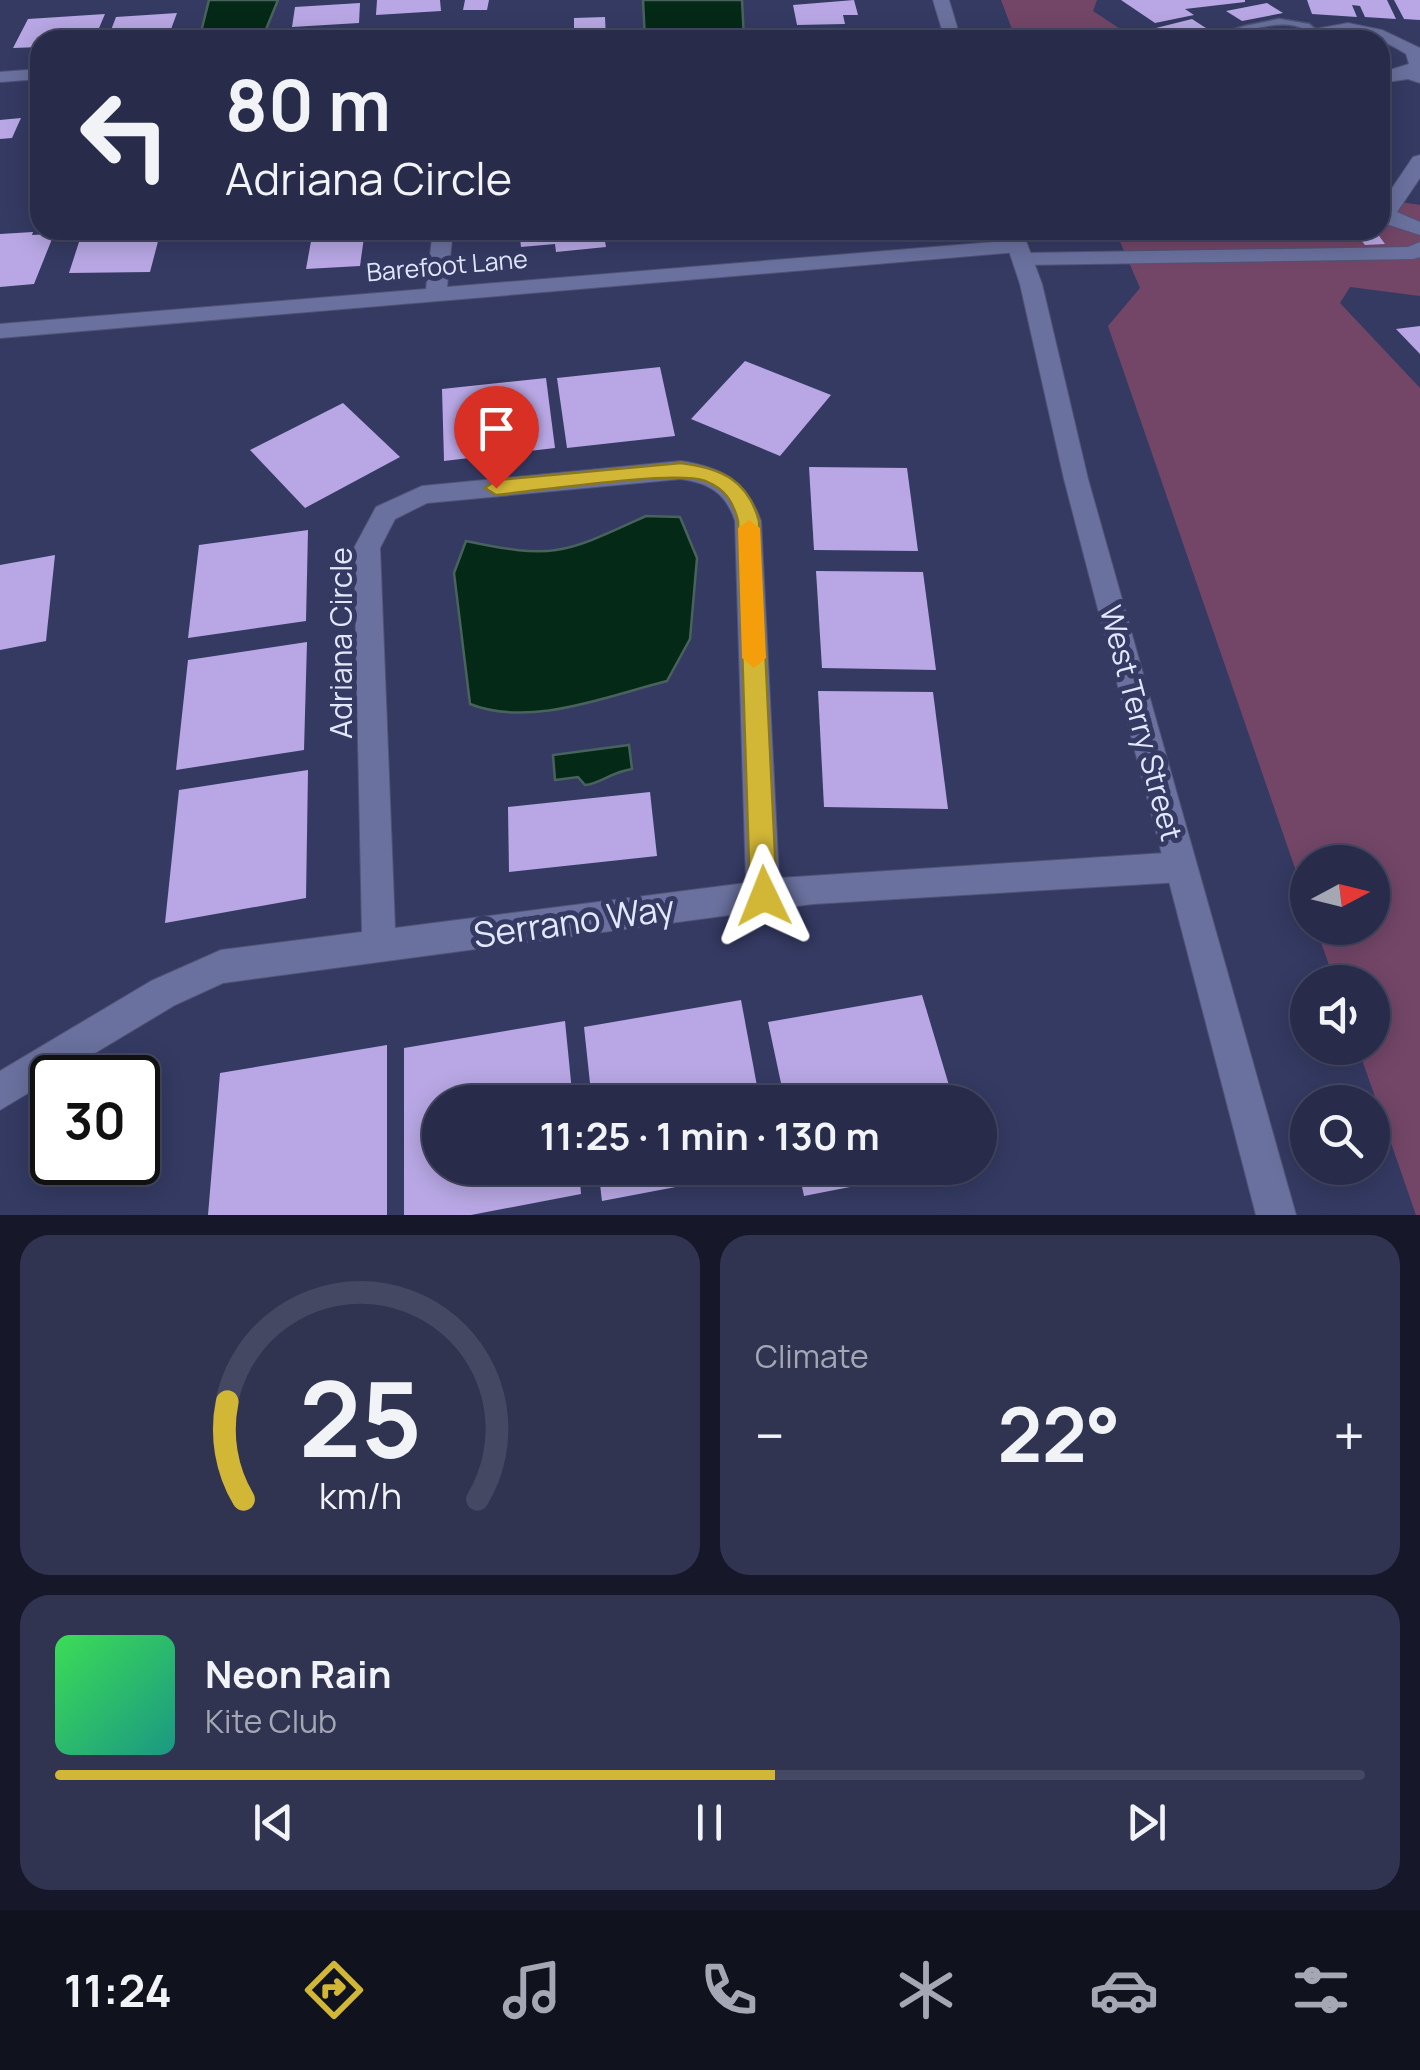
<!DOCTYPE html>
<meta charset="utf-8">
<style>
body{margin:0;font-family:Manrope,sans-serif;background:#303451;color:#f1f3f6;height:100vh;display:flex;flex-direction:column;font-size:38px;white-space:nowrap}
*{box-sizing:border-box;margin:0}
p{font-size:32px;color:#a5a7b5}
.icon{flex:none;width:55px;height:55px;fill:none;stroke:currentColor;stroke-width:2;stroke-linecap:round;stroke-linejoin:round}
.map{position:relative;height:1215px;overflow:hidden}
.panel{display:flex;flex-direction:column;gap:20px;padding:20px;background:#161829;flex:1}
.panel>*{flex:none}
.banner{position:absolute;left:30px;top:30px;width:1360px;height:210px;border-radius:30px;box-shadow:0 5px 25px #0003,0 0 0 2px #444862;background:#282c4a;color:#f1f3f6;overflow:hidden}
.needle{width:65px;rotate:83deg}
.buttons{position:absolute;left:1290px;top:845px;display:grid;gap:20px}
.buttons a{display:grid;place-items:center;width:100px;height:100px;border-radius:50%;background:#282c4a;box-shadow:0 5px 25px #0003,0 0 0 2px #444862;font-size:50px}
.speed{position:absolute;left:30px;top:1055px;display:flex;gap:20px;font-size:50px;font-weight:700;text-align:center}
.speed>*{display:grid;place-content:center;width:130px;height:130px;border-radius:50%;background:#282c4a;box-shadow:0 5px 25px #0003,0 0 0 2px #444862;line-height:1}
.speed .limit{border:5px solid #111;border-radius:15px;background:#fff;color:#111}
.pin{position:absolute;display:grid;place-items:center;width:85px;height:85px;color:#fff;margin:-102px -42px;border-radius:50% 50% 50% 0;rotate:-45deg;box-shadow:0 0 10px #0007}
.pin .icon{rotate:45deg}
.me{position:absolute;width:110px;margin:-55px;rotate:358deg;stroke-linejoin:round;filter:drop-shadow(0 0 8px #0008)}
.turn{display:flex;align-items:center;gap:35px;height:210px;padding:0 30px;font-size:45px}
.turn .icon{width:130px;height:130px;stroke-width:2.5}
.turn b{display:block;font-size:70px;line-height:85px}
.big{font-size:75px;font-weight:700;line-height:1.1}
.panel .tile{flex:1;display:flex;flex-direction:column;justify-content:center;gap:15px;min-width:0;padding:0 35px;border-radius:30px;background:#303451}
.panel .dial{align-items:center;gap:0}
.dial svg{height:260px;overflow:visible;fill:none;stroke:#444862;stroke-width:7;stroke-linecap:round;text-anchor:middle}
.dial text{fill:#f1f3f6;stroke:none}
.song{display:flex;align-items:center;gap:30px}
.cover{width:120px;height:120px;border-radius:15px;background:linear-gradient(135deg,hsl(130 70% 55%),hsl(170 70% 35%))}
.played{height:10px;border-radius:5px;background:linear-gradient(90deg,#d2b736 55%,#444862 55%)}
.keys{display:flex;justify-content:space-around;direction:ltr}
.heat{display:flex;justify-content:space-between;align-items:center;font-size:55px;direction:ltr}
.panel .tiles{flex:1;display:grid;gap:20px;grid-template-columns:1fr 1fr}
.tile:last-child{grid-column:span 2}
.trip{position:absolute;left:422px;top:1085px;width:575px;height:100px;border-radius:50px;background:#282c4a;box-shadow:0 5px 25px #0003,0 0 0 2px #444862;font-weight:700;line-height:100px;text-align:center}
.tabs{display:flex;height:160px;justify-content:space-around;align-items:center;background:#10121e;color:#a5a7b5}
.tabs .icon{width:70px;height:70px}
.tabs .active{color:#d2b736}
.tabs b{font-size:45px;color:#f1f3f6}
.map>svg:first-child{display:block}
.green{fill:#734668}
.water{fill:#052917;stroke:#48625c;stroke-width:2.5}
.building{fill:#b8a7e4}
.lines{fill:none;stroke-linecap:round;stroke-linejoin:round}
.service-casing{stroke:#505476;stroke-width:3}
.minor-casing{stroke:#505476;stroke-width:2}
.tertiary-casing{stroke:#505476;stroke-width:2}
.service{fill:#6a719e;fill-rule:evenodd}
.minor{fill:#6a719e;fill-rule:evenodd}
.tertiary{fill:#6a719e;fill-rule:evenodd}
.route{fill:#d2b736;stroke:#887723;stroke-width:2.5}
.slow{fill:#f59e0b}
.labels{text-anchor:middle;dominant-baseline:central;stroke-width:10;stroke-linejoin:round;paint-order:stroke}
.far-street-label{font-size:25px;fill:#e3e7fc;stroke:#353a63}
.street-label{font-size:30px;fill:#e3e7fc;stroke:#353a63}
.near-street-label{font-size:35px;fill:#e3e7fc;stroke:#353a63}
</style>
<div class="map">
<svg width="1420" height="1215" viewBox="0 0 1420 1215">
<rect width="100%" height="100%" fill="#353a63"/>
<g class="green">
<path d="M1001,0H1097L1093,11L1137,40H1016Z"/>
<path d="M1380,199L1420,205V296L1350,287L1340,303L1420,388V1215H1416L1358,1048H1372V982H1335L1316,928H1372V862H1308L1307,903L1108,326L1140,288L1115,230H1380Z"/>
</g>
<g class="water">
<path d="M209,0H278L262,39L199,40Z"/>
<path d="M643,0H742L744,40H645Z"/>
<path d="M646,516L680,517L697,558L690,639L667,681C607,696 530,728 470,704L454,573L466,541C555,560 565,553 646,516Z"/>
<path d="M629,745L632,769C611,772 600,784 585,785L578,777L555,780L553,755Z"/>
</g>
<g class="building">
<path d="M377,0H440L441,11L376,15Z"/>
<path d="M465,0H489L487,10H463Z"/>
<path d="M854,0L858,15H843L845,24L797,25L793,5Z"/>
<path d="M1121,0H1245V2L1185,9L1194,15L1155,23Z"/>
<path d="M1307,0H1387L1396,19L1365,17L1360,6L1352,5L1357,17L1312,14Z"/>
<path d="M1394,0H1420V20L1404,19Z"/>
<path d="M360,3L359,23L292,27L295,7Z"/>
<path d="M1267,3L1283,13L1242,21L1226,11Z"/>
<path d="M177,13L170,32L108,38L116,17Z"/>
<path d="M105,14L94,40H40V47L13,48L28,19Z"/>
<path d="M605,17L606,40H574V18Z"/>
<path d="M1192,19L1209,30L1168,39L1152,29Z"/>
<path d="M21,118L12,138L0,139V120Z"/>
<path d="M161,230L150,272L69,273L79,242L119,239L121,231Z"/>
<path d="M313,230H365L360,266L306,269Z"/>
<path d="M519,230H603L606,247L556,252L555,244L521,247Z"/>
<path d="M33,232L32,235L54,234L34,284L0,287V234Z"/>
<path d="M1377,233L1385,244L1365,245L1356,234Z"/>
<path d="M1420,326V354L1396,329Z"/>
<path d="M745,361L831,395L780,456L691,419Z"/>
<path d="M660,367L675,436L567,448L557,378Z"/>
<path d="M546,378L555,448L444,461L442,389Z"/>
<path d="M343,403L400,457L305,508L250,450Z"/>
<path d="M809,467L907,468L918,551L814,550Z"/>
<path d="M308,530L306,621L188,638L199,545Z"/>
<path d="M55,555L46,641L0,650V565Z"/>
<path d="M816,571L923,572L936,670L822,668Z"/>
<path d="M307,642L304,750L176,770L188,660Z"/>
<path d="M818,691L933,692L948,809L824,807Z"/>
<path d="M308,770L306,898L165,923L179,790Z"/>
<path d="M650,792L657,856L509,872L508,807Z"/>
<path d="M922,995L954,1102H785L768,1022Z"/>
<path d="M741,1000L760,1102H592L584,1027Z"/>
<path d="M565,1021L573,1102H440V1168H579L581,1194L471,1215H404V1048Z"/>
<path d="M387,1045V1215H208L220,1073Z"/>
<path d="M598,1168H770L771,1169L602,1201Z"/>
<path d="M798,1168H942V1169L804,1196Z"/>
</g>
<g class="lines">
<g class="service-casing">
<path id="service" d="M1279,19L1309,24L1321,34L1317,37C1310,33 1304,28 1296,26C1263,19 1233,40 1201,40L1245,26Z"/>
</g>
<g class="minor-casing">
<g id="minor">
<path d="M1348,23L1382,30L1420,48V83L1408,79L1380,83V73L1409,64L1406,54C1356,23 1350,40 1301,40L1315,29Z"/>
<path d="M448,31L476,37L478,40H418Z"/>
<path d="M40,69V79L0,82V72Z"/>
<path d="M1420,155V178L1397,212L1420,222V235L1380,222V206L1413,157Z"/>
<path d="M433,230H453L447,287L1018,240L1028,246L1018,252L0,338V324L426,289Z"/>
<path d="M1005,230H1129L1119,236L1013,239L1006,237Z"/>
<path d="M1420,242V257L1413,259L1022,265L1012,259L1022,253L1408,247Z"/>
<path d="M681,461C721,467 747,481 761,521L779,878L1181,852L1193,857L1197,867L1193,877L1181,882L813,904L223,983L175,1005L0,1110V1071L151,981L221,950L362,932L354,548L376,507L422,486ZM681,479C709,483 726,493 735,521L746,883L395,928L380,548L395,519L427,503Z"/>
</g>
</g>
<g class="tertiary-casing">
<g id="tertiary">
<path d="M933,0H949L961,40H945Z"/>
<path d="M1002,230H1022L1042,284L1088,479L1296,1215H1256L1064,479L1020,284Z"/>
</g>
</g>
<use href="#service" class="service"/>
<use href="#minor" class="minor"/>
<use href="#tertiary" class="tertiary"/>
</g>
<path class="route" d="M681,463C721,468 748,480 759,521L777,896L773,905L764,908L754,905L750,896L738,521C733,501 725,489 705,481C674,470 537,491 496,495L485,488L496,480Z"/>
<path class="slow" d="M749,520L760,528L766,658L754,668L742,658L738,528Z"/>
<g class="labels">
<g class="far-street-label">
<text transform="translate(447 265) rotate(-5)">Barefoot Lane</text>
</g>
<g class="street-label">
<text transform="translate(340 643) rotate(-90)">Adriana Circle</text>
<text transform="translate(1142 723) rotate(75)">West Terry Street</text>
</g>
<g class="near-street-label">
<text transform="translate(574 921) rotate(-8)">Serrano Way</text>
</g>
</g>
</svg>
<div class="buttons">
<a><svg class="needle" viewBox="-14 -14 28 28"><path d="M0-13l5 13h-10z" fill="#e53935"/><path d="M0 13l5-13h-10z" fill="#a5a7b5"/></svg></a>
<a><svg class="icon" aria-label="sound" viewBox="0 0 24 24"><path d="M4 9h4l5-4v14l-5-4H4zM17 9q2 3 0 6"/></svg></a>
<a><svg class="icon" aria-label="search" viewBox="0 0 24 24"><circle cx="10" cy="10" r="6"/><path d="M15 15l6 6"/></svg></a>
</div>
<div class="speed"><div class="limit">30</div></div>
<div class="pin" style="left:496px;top:488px;background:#d93025"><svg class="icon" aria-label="arrive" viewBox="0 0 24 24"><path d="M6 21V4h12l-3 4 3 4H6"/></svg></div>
<svg class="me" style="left:764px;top:896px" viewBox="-20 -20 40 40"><path d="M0-17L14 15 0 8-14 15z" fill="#d2b736" stroke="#fff" stroke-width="4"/></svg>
<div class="trip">11:25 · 1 min · 130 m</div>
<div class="banner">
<div class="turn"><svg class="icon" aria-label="left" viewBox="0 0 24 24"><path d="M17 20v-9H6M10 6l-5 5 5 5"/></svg><div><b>80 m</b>Adriana Circle</div></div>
</div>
</div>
<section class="panel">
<div class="tiles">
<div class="tile dial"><svg viewBox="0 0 100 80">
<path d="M14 69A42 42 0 1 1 86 69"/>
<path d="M14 69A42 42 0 0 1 9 39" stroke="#d2b736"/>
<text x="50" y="56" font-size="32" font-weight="700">25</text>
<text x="50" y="72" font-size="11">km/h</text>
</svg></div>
<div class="tile"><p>Climate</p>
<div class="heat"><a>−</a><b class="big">22°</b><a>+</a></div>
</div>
<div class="tile">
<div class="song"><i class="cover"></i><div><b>Neon Rain</b><p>Kite Club</p></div></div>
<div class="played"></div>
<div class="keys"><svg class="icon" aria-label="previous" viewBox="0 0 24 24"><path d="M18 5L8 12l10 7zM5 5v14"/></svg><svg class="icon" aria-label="pause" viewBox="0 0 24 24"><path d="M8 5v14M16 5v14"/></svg><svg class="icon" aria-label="next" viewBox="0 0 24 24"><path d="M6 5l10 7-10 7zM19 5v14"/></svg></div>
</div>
</div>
</section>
<nav class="tabs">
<b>11:24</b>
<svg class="icon active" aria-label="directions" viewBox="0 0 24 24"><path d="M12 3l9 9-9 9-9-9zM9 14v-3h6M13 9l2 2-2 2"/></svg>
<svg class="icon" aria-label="music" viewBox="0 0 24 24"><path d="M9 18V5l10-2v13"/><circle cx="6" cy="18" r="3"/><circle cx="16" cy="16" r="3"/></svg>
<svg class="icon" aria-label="phone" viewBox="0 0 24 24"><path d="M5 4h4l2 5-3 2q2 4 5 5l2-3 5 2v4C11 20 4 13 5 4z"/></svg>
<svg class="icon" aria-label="climate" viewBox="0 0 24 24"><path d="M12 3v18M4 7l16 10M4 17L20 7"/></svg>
<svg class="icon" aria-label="car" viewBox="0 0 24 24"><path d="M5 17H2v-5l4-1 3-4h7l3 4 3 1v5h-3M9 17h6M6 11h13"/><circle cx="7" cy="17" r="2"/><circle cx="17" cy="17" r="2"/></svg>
<svg class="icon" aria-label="filters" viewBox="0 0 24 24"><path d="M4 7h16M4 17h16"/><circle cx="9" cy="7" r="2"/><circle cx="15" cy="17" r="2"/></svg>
</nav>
